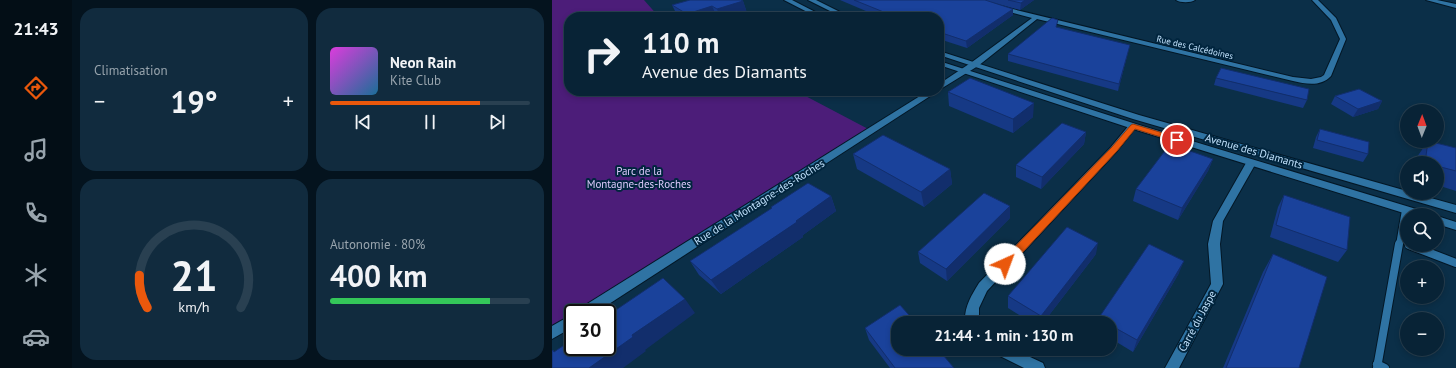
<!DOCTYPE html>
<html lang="fr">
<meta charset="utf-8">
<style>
body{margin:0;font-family:"PT Sans",sans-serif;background:#112b3e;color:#f1f3f6;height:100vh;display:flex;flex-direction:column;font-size:15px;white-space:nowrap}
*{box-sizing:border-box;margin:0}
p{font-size:13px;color:#98a4ad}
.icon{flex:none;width:22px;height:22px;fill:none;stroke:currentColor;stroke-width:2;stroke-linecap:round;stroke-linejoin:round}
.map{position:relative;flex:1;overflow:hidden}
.drawer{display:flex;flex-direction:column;gap:8px;padding:8px;background:#04131e;width:480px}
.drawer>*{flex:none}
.hud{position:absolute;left:12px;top:12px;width:380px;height:84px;border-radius:16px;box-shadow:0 2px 6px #0003,0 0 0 1px #294051;background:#082336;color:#f1f3f6;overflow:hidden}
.needle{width:26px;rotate:1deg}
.buttons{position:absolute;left:848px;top:104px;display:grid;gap:8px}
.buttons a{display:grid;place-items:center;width:44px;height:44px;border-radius:50%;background:#082336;box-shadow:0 2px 6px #0003,0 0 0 1px #294051;font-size:20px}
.speed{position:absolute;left:12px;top:304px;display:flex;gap:8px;font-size:20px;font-weight:700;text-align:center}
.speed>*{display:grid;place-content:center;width:52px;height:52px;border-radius:50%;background:#082336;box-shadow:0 2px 6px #0003,0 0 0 1px #294051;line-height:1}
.speed .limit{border:2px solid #111;border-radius:6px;background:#fff;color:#111}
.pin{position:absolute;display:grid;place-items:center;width:34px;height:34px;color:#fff;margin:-17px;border:2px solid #fff;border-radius:50%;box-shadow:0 1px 4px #0007}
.me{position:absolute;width:44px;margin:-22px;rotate:43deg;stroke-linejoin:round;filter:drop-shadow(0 0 3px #0008)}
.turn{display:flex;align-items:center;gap:14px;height:84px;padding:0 12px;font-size:18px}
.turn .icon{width:52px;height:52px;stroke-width:2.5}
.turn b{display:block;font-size:28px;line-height:34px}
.big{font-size:30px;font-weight:700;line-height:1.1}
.drawer .widget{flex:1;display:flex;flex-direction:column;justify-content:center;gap:6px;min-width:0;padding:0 14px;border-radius:16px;background:#112b3e}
.drawer .dial{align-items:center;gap:0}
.dial svg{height:104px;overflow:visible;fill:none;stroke:#294051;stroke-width:7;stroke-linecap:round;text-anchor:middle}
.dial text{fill:#f1f3f6;stroke:none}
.song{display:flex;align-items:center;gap:12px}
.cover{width:48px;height:48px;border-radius:6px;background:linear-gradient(135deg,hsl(300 70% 55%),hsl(200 70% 35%))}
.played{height:4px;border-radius:2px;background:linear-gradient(90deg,#ea580c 75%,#294051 75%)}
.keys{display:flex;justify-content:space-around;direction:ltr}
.heat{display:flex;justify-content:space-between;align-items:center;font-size:22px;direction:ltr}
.charge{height:6px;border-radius:3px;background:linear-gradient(90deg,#34c759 80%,#294051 0)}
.drawer .tiles{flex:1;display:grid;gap:8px;grid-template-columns:repeat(2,1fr)}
.trip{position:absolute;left:339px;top:316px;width:226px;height:40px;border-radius:16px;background:#082336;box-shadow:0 2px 6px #0003,0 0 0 1px #294051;font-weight:700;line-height:40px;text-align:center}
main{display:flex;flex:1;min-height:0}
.tabs{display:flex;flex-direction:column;width:72px;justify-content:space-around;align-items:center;background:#030e16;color:#98a4ad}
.tabs .icon{width:28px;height:28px}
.tabs .on{color:#ea580c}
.tabs b{font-size:18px;color:#f1f3f6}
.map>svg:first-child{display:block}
.green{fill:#4c1d79}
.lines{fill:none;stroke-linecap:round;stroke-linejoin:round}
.service-far1-casing{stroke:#031726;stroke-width:8}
.service-casing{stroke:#031726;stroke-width:10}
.minor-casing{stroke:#031726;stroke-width:2}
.tertiary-casing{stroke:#031726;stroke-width:2}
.service-far1{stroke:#2f73a3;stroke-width:6}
.service{stroke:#2f73a3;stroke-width:8}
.minor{fill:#2f73a3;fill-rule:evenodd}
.tertiary{fill:#2f73a3;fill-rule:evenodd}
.wall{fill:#163985}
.shaded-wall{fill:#122e6c}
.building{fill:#1a429b;stroke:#122e6c}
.route{fill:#ea580c;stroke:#983908}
.labels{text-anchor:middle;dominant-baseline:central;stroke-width:4;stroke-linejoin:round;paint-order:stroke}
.far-street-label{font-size:9px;fill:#c0e1fc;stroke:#01253e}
.street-label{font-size:11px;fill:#c0e1fc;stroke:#01253e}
.park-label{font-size:11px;fill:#decafd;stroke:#01253e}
</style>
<main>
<nav class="tabs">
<b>21:43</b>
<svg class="icon on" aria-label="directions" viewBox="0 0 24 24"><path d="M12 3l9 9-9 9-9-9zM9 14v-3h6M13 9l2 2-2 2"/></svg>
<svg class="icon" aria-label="music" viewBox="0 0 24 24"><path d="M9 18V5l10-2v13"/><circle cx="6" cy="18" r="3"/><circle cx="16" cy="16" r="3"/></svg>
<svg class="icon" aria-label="phone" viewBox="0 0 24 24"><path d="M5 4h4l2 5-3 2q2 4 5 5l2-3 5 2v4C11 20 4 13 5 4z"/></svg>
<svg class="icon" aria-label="climate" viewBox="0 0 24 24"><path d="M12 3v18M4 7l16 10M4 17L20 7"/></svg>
<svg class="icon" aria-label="car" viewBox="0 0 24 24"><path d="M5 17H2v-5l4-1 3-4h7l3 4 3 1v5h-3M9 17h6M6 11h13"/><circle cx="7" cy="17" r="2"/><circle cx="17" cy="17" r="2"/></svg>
</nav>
<section class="drawer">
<div class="tiles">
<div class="widget"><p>Climatisation</p>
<div class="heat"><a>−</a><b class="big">19°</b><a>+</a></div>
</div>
<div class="widget">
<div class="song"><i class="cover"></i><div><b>Neon Rain</b><p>Kite Club</p></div></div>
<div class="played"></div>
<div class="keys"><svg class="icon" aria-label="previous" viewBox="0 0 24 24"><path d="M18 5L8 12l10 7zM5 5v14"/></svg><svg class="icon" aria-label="pause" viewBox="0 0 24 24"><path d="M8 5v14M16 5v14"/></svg><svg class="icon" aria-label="next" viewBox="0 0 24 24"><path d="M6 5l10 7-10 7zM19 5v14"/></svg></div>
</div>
<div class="widget dial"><svg viewBox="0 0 100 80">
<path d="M14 69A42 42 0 1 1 86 69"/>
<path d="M14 69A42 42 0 0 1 8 44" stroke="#ea580c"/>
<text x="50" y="56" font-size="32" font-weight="700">21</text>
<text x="50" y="72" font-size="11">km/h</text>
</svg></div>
<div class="widget"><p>Autonomie · 80%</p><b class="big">400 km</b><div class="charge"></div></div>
</div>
</section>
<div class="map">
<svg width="904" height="368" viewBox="0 0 904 368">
<rect width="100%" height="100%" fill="#0b2f48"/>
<path class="green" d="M0,0H92L107,17H17V91H244L320,131L32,313H21V320L0,333Z"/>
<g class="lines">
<g class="service-far1-casing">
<path id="service-far1" d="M847,245L853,210"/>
</g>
<g class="service-casing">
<g id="service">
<path d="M857,245L904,263"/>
<path d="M825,364L833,368"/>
<path d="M825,368L847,244"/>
</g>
</g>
<g class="minor-casing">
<g id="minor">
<path d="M624,0H643C639,3 628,3 624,0Z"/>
<path d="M760,0H766L784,18L794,39L779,76C769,87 754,84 741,81L485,19L426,66L387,90V84L420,62L480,18L446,9L445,8L448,6L741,77L759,79L769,77L772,75L788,39L779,20Z"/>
<path d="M874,0H885L904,4V8Z"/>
<path d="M376,91H386L43,313H26L27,309Z"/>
<path d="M581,123L585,126L565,151L435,291L427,308V323H413C412,307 419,296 427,283L559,147L578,124Z"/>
<path d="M699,160L704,163L671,221L668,244L671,284L627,368H613L659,284L656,244L661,221L694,163Z"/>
<path d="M21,314V327L0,339V326Z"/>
<path d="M440,349H461L491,363L493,368H472L442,353Z"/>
</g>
</g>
<g class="tertiary-casing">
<g id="tertiary">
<path d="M232,0H240L273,17H265Z"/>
<path d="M256,0H264L298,17H290Z"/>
<path d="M387,51L587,115L855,191V193H861L904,205V213L581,119L387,55Z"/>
<path d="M387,61L584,124L874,212L875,215H858L578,128L387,65Z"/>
<path d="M885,216L904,222V230L885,224Z"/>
</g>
</g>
<use href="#service-far1" class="service-far1"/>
<use href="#service" class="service"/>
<use href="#minor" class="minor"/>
<use href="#tertiary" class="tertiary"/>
</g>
<g class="wall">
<path d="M288,0H482L468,10L439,2L461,15L415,48L387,39V17H328Z"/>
<path d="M191,1L195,13L182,17H126L120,5Z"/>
<path d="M506,27L576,52L566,91L456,61V54Z"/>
<path d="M664,78L755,100L751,108L662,85Z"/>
<path d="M396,92L481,117L461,133L397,106Z"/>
<path d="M783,96L830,101L826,109L801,117L779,104Z"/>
<path d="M768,129L816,154L811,162L761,148L764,137Z"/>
<path d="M534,132L532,144L489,189L464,177V165Z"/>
<path d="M876,141L904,148V191L885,185V163H864L865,157Z"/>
<path d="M301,154L398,169L400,184L372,207L305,169Z"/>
<path d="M661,159L656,171L626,220L581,201L584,189Z"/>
<path d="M732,195L795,250L786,262L718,237L726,207Z"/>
<path d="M279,196L284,211L251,235V237L169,294L147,275L138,261L219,209V207Z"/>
<path d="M458,218L395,281L368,263L366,252Z"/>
<path d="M544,254L491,323H480L456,308V296Z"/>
<path d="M721,254L747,368H671L711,272Z"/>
<path d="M627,273L581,352L558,338V323H545L546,319Z"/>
<path d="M313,328L402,368H338L317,340Z"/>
</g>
<g class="shaded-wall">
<path d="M473,0H482L468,10L469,3Z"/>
<path d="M191,1L195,13L182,17H168L165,9Z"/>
<path d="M160,6L165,17H137L135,14Z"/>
<path d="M461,9V15L415,48L414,41Z"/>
<path d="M578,45L576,52L566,91L567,84Z"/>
<path d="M830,101L826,109L801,117L806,109Z"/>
<path d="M482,103L481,117L461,133V119Z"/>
<path d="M534,132L532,144L489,189L490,177Z"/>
<path d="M661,159L656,171L626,220L630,208Z"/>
<path d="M398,169L400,184L372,207L369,192Z"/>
<path d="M279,196L284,211L251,235V237L169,294L159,280Z"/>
<path d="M458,206V218L395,281L394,269Z"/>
<path d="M546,243L544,254L491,323H488L489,316Z"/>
<path d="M632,261L627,273L581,352L585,340Z"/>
<path d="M133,299L143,313L93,350L94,351L71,368H37L80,335Z"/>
</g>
<g class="building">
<path d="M138,0H189L191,1L165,9L160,6L135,14L120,5Z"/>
<path d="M302,0H433L461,9L414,41L387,32V17H344Z"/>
<path d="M456,0H473L469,3Z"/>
<path d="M251,13L260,17H240Z"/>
<path d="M500,18L506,20L504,27L578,45L567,84L456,54Z"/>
<path d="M669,68L757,89L755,100L664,78Z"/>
<path d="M418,78L482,103L461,119L396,92Z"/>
<path d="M807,89L830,101L806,109L783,96Z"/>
<path d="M510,123L534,132L490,177L464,165Z"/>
<path d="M768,129L817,142L816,154L765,140Z"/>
<path d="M331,135L398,169L369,192L301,154Z"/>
<path d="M876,141L904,148V171L885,166V163H873Z"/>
<path d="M618,144L661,159L630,208L584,189Z"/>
<path d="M256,183L279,196L244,221L245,222L159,280L138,261L220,208L219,207Z"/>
<path d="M432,193L458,206L394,269L366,252Z"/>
<path d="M732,195L798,217L795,250L724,225Z"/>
<path d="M515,227L546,243L489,316L456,296Z"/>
<path d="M597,244L632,261L585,340L558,325V323H554L546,319Z"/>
<path d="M721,254L775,277L747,368H674Z"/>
<path d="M111,278L133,299L80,335L81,337L37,368H0V351L1,350L2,352L21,339V347H55V316Z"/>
<path d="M348,305L364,323H346V349H386L402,368H343L313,328Z"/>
</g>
<path class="route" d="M581,124L628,138L630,140L625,142L583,129L565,151L457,267L453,269L449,267L448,264L449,261L559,148L579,125Z"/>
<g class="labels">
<g class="far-street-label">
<text transform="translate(643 47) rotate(13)">Rue des Calcédoines</text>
</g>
<g class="street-label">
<text transform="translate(702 151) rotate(16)">Avenue des Diamants</text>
<text transform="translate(207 202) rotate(-32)">Rue de la Montagne-des-Roches</text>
<text transform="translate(645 321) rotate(-62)">Carré du Jaspe</text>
</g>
<g class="park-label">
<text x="87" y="171">Parc de la<tspan x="87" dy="13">Montagne-des-Roches</tspan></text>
</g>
</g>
</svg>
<div class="buttons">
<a><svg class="needle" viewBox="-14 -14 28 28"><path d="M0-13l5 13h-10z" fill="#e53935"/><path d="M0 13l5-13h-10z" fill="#98a4ad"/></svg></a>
<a><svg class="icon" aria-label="sound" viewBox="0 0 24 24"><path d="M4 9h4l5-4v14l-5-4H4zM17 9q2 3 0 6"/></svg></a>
<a><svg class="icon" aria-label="search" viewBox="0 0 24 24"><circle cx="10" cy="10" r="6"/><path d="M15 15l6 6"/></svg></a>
<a>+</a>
<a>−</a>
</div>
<div class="speed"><div class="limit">30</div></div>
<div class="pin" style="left:625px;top:140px;background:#d93025"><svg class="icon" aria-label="arrive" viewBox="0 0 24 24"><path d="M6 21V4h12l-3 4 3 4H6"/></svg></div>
<svg class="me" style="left:453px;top:264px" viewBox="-20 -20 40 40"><circle r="19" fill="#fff"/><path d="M0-13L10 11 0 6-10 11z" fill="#ea580c"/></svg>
<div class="trip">21:44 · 1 min · 130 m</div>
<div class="hud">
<div class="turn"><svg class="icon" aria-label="right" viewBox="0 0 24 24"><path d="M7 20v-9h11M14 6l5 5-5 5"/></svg><div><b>110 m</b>Avenue des Diamants</div></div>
</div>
</div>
</main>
